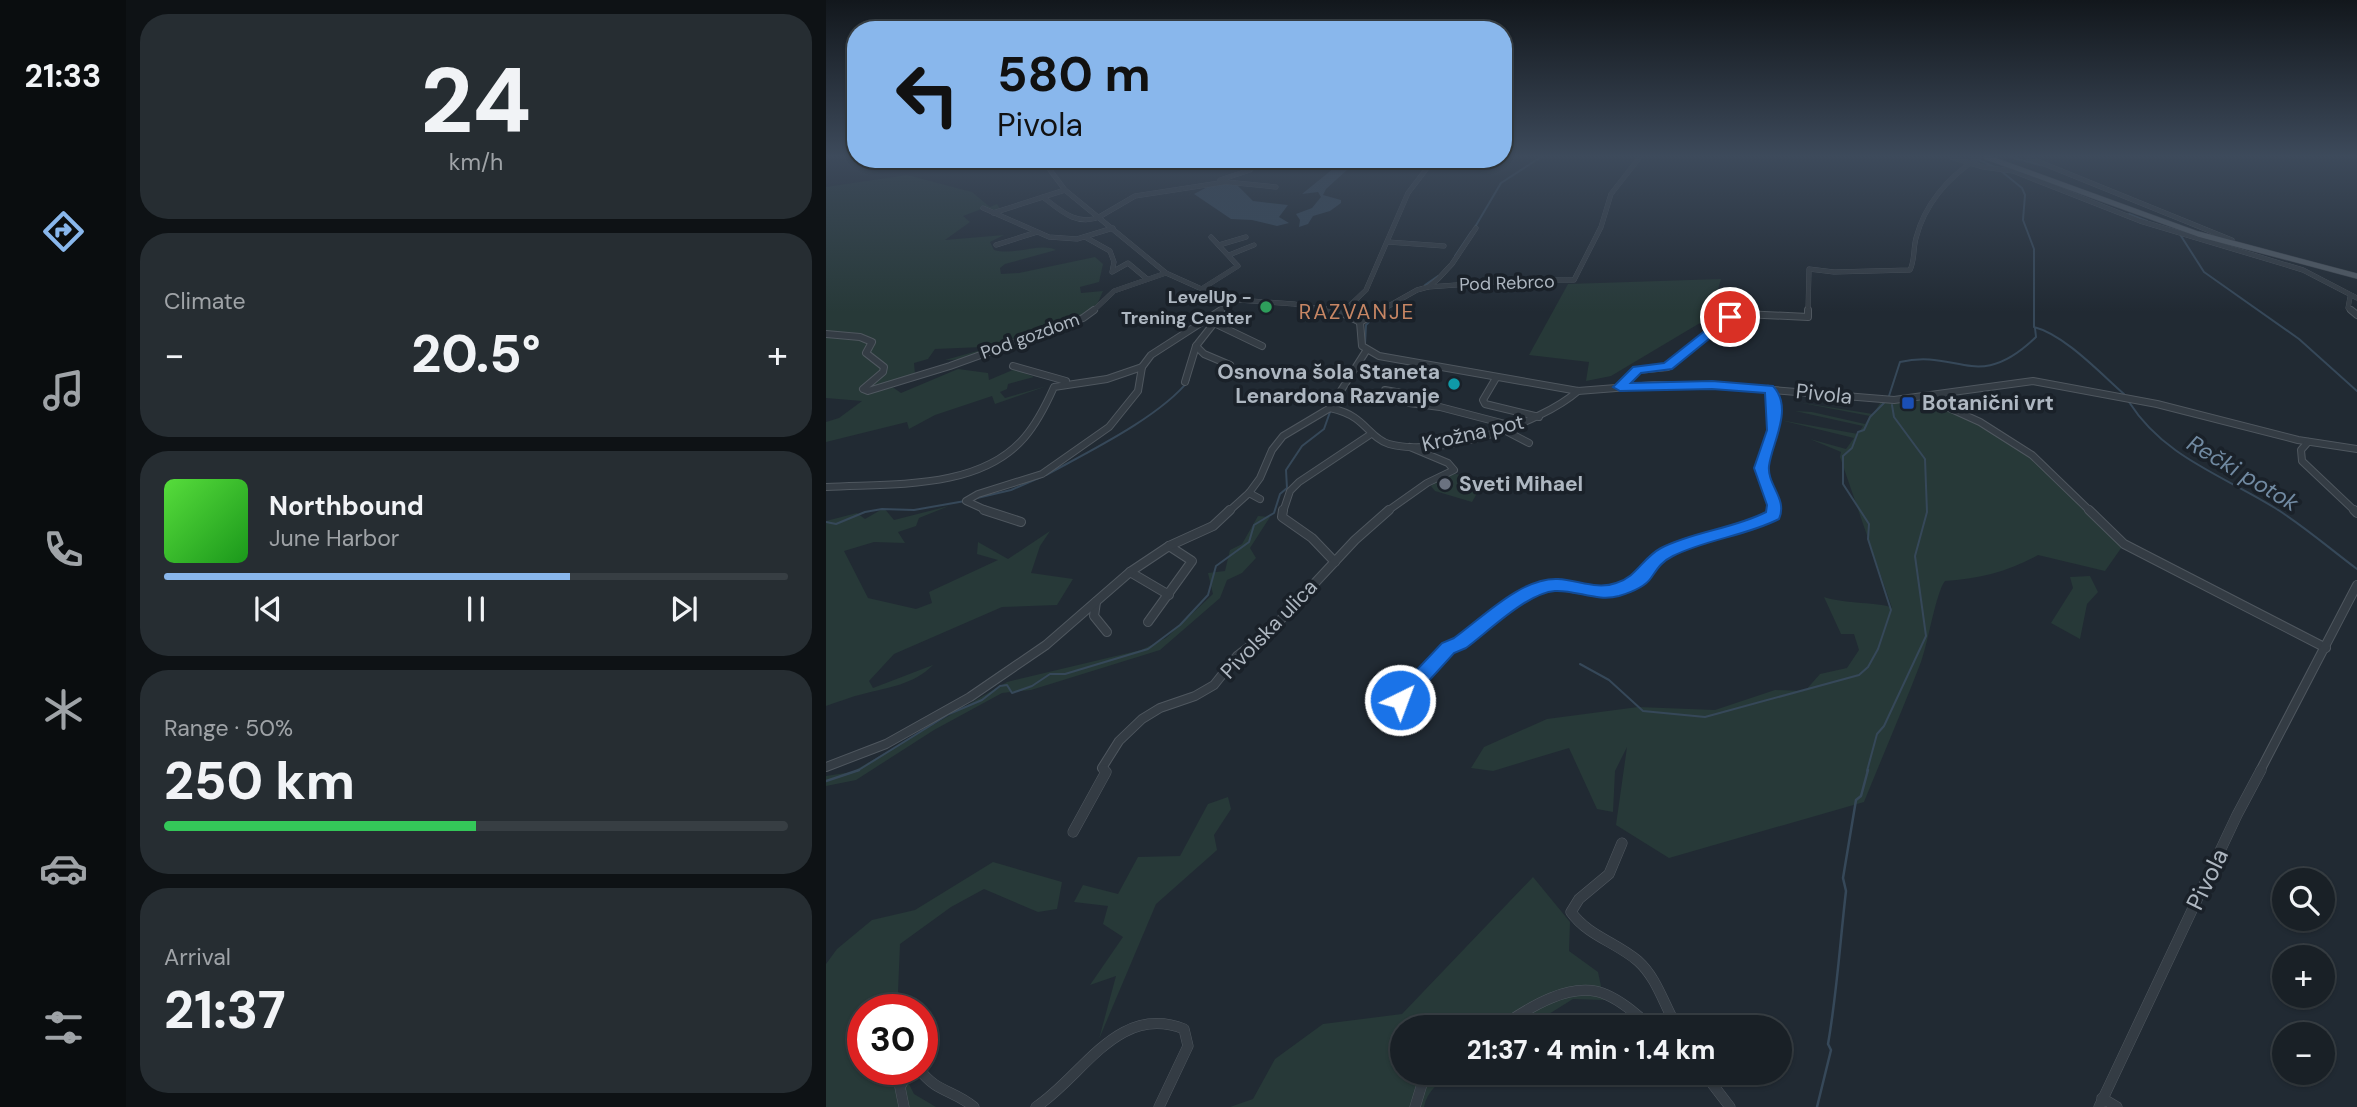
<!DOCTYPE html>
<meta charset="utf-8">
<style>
body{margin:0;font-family:"DM Sans",sans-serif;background:#262d32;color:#f1f3f6;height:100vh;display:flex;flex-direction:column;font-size:26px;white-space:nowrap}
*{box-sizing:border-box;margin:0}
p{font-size:23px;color:#9fa3a7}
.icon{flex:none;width:38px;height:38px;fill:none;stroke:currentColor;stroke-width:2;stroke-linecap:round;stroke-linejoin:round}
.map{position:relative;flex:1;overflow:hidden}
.drawer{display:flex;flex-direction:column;gap:14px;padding:14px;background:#0e1215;width:700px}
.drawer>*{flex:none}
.hud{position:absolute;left:21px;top:21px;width:665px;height:147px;border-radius:28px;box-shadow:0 2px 5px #0004,0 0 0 2px #373e43;background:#89b7ec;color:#111;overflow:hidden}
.buttons{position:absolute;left:1446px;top:868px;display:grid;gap:14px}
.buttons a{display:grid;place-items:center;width:63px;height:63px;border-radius:50%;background:#192026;box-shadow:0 2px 5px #0004,0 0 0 2px #373e43;font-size:35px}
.speed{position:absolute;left:21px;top:994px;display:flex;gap:14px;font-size:35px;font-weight:700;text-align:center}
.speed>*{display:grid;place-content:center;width:91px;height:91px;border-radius:50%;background:#192026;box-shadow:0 2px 5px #0004,0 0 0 2px #373e43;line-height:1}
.speed .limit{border:10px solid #d22;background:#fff;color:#111}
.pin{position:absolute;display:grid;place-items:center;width:60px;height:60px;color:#fff;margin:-30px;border:4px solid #fff;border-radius:50%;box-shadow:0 2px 7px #0007}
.me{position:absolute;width:77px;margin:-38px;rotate:42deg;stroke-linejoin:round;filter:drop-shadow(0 0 5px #0008)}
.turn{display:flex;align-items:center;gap:24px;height:147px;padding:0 35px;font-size:32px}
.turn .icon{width:91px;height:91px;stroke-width:2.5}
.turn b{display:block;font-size:49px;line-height:60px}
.big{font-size:52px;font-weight:800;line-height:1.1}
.drawer .widget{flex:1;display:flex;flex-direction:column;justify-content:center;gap:10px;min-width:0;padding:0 24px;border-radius:28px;background:#262d32}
.drawer .dial{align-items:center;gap:0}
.dial b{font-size:91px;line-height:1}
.song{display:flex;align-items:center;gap:21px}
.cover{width:84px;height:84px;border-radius:10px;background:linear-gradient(135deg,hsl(110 70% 55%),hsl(120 70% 35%))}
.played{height:7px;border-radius:4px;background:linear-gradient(90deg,#89b7ec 65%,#373e43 65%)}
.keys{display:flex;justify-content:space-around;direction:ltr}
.heat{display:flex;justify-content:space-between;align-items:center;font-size:38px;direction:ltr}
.charge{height:10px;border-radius:5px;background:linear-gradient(90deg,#34c759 50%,#373e43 0)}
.trip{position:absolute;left:564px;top:1015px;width:402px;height:70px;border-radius:35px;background:#192026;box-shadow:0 2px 5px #0004,0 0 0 2px #373e43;font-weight:800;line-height:70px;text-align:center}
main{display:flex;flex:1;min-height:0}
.tabs{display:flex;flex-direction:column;width:126px;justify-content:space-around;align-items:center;background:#0a0d0f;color:#9fa3a7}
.tabs .icon{width:49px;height:49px}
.tabs .current{color:#89b7ec}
.tabs b{font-size:32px;color:#f1f3f6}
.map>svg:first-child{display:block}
.green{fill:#273938}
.water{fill:#364859}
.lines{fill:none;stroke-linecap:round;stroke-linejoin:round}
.stream-far1{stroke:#364859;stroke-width:2}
.stream{stroke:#364859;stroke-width:2.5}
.minor-far3-casing{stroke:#4f575f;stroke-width:5}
.minor-far2-casing{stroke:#4f575f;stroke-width:8}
.minor-far1-casing{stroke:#4f575f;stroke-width:10}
.minor-casing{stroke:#4f575f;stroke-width:11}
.major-casing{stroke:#3e454e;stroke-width:6}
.minor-far3{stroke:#343c44;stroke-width:4.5}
.minor-far2{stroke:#343c44;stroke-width:6}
.minor-far1{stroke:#343c44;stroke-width:8}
.minor{stroke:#343c44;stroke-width:10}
.major{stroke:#525b64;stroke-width:5}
.route{fill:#1a73e8;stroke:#114b97;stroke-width:2}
.leisure-dot{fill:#2e9e5b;stroke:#1a2129;stroke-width:2.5}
.culture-dot{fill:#0f9aa8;stroke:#1a2129;stroke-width:2.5}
.transit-dot{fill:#1a4fb4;stroke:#1a2129;stroke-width:2.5}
.worship-dot{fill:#6b7280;stroke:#1a2129;stroke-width:2.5}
.labels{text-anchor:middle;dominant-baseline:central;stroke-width:7;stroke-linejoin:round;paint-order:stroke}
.far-street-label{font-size:18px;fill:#aeb7c1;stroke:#1a2129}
.far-poi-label{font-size:18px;font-weight:bold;fill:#aeb7c1;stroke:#1a2129;text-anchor:end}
.far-quarter-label{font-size:21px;letter-spacing:2px;fill:#c78664;stroke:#1a2129}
.poi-label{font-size:21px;font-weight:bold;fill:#aeb7c1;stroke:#1a2129;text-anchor:start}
.street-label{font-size:21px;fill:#aeb7c1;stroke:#1a2129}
.water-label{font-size:23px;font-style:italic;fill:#718aa2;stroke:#1a2129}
.near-street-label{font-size:24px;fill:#aeb7c1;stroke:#1a2129}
</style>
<main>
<nav class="tabs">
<b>21:33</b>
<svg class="icon current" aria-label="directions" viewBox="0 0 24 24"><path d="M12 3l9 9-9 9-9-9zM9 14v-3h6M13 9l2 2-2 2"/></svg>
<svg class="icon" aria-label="music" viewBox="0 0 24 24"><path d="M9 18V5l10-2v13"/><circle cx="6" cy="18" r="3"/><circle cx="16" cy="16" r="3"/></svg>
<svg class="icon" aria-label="phone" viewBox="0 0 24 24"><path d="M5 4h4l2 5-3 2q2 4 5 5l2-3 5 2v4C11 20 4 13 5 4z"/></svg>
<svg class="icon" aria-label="climate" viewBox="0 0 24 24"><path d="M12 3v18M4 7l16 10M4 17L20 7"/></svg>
<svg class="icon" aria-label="car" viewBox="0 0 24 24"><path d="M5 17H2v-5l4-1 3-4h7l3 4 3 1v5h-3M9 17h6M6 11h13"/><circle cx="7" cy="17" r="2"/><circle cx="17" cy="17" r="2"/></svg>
<svg class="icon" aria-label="filters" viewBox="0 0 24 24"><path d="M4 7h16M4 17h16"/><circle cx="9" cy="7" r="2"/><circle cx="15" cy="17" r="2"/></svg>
</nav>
<section class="drawer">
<div class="widget dial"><b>24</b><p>km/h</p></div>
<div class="widget"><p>Climate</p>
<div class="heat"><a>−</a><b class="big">20.5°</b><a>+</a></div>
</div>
<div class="widget">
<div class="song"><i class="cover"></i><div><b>Northbound</b><p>June Harbor</p></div></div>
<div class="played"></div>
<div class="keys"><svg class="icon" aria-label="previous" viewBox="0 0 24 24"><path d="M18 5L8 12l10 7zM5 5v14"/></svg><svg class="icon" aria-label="pause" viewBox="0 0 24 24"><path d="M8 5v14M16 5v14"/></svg><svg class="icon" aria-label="next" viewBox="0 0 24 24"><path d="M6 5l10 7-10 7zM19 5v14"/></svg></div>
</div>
<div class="widget"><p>Range · 50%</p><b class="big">250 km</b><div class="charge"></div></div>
<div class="widget"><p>Arrival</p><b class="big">21:37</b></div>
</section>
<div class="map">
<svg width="1531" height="1107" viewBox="0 0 1531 1107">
<rect width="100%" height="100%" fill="#212a33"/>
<g class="green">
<path d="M81,175L146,192L164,207L171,204L174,209L167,211L158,208L137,216L144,222L119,240L178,235L164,242L168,250C189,256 214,242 230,250L179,264L174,268L175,274L193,273L269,257L277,264L273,282L254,287L255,293L277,291L270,307L265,312C226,327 158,361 119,360L155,350L157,347L109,349L102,359L88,363L89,374L65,386L75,393L132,369L162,373L163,380L189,369L208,377L182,384L181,389L174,392L179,398L221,386L169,404L166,396L109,415L83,429L81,422L0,442V422L13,418L36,401L0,398V187Z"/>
<path d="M895,279L884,317L785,376L760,381L763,362L703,355L742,284Z"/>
<path d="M1099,396L1154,422L1206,455L1298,544L1279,571L1212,555C1184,571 1152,579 1119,581C1110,592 1102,643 1095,662C1077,709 1057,755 1038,802L843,858L790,825L801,747L789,771L787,812L771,809L743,748L667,771L645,768L658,747L721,719L812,707L889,710L949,690L979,691L994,674L1021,668L1033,650L1028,634H1015L998,597C1017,604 1056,602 1066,608L1014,457L1015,452L984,439L1020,449L1028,438L954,420L1032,434L1037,426L969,411L986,412L1039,424L1044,416L971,402L1047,414L1056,400Z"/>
<path d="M630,474L658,481L646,502L609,491L605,486L618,476Z"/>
<path d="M123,506L93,518L90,526L72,532L79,543L48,542L18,551L42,598L90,609L106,603L103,592L172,560L151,554L152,542L182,559L224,531L214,546L205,573L247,579L231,605L176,607L68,654L43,681L47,688L107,665C87,685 63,687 37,694C24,697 12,702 0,706V521L31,513L39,519L58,508L68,520Z"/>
<path d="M432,516L444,517L424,548L430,558L416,573L401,580L394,598L334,650L205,690L176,693L108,730L30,780L0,786V776L26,772L181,682L315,650L340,638L387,594L382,573L399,571L404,550L416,544Z"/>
<path d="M1264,576L1272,592L1261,604L1254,639L1225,623L1247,588L1244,577Z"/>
<path d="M402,797L405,809L388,835L391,850L330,904L273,1039L290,976L264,985L297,937L277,924L282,906L248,902L257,885L292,894L312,857L354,856L382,804Z"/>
<path d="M167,862L236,882L231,909L212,912L158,889L125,907L74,944L72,992L93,1010H37V1069H78L77,1072L88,1094L110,1107H0V964L11,949L46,920L89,910Z"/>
<path d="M707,877L744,922L743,951L772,972L778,1000L747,999L702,1027H576V1073H627C614,1081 601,1091 598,1107H404L427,1099L449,1059L497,1024L576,1014Z"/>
</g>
<g class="water">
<path d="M508,168L521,170L500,189L497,195L515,200V203L504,211L487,216L482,224L473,227L474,220L470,214L486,208L495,197L492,192L476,194Z"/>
<path d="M399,184L411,185L427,201L462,205L453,217L463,223L451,226L426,220L405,219L368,194L383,186Z"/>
</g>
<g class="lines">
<g class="stream-far1">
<path d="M1146,157L1171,168"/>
<path d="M1184,157L1214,165"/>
<path d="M1175,171L1196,188L1199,195L1197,220L1208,249V327C1239,335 1274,373 1298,394"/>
<path d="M1303,214L1321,221"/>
<path d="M649,227L675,183L715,157"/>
<path d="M1355,236L1378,272L1473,339L1531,391"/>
<path d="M629,256L645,232"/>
<path d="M599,285L612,276"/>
<path d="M539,344L540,325L547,318"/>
<path d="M1063,396L1074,362C1132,348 1151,394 1210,337L1209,328"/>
<path d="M1303,402C1338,457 1396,475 1449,508C1478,526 1504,549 1531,569"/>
<path d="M220,475C262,452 334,417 363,380"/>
<path d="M151,498L185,490L215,477"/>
<path d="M0,522L10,524L39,512L56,509L88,510L139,501"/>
<path d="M754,664L783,680L817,711L879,717L1033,675L1042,667L1052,649L1065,610L1042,539L1043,524L1017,484V456L1026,448L1032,432L1038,430L1044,417L1058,403"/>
<path d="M31,771L123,714L156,700L174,686L181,685L186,693L206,686L224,674H239L322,649L354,625L382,595L390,566L423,542L428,525L448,513L454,494L461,488L460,470L476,446L498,429L504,412"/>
<path d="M1041,771L1051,734L1058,726L1100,636L1089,556L1101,512L1099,459L1068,417L1066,405"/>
</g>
<g class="stream">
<path d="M0,781L33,770"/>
<path d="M991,1107L1005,1050L1002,1044C1011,993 1014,942 1020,891L1017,878L1030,800L1035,796L1042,770"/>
</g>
<g class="minor-far3-casing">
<g id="minor-far3">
<path d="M1125,157L1157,167L1187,171L1314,221L1477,270L1531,298"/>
<path d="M1201,157L1406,240"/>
<path d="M222,159L224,170L239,190L340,273L398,299L468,304L511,312"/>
<path d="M394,180L424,170"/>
<path d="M217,197C235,211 250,226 274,217"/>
<path d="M157,208L223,237L251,239L287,228"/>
<path d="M167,213L239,190"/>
<path d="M273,217L309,196L400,182L450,187"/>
<path d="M259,237L284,251L288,262L286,272L302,263L321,279"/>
<path d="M562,242L618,246"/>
<path d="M170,245L211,232"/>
<path d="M393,245L420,237"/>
<path d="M403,255L428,245"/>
<path d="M602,287L701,280H748L775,227L785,194L814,157"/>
<path d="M377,288L412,266L385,237"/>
<path d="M1527,296L1524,297L1522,308L1527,312"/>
<path d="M266,312L288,291L340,273"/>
<path d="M393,312L407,301"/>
<path d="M517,312L540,290L582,193L608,159"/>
<path d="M552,312L591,290L602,287L612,279L626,264L650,228"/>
<path d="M982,312L983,269L1008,272L1084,270C1089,260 1087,249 1090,238C1099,203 1124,176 1153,157"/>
</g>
</g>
<g class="minor-far2-casing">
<g id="minor-far2">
<path d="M502,310L516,313L534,322"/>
<path d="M1525,310L1531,315"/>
<path d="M516,313L519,310"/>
<path d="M525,315L543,317L534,322"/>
<path d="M543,317L555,310"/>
<path d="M386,322L436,346"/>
<path d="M534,322L536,346L553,356L752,391L828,385H886L1068,400L1207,381L1331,404L1472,440L1531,449"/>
<path d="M388,323L370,346L378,354L404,365"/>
<path d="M0,334L34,337L46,342L40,353L58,367L57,372L37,389L42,391L124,366L257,318L268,310"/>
<path d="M187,366L240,381"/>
<path d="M670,378L657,400L659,404L713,417"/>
<path d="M359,382L370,346"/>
<path d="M794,387L812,370L842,367L904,317L917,314L982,317V310"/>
<path d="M942,389L946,393L948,430L935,468L949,504L948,512"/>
<path d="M559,390L586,395L583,403L614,407L687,426"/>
<path d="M1099,397L1154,422L1206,455L1265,512"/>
<path d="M504,408C513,410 522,413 529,418C541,426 549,440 563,444C613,458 714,424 752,391"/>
<path d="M678,430L703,443"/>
<path d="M1482,442L1475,450L1476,461L1530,512"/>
<path d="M0,487C63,483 152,491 198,438C211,423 220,405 228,387L281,379L316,367"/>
<path d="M423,493L434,499"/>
<path d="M164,512L140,501L152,494L216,474L283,427L312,391L316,367L325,355L395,310"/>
<path d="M402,512L423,493L434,478L446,450L457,436L504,408L540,351"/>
<path d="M457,512L464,491L473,482L545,434"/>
<path d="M560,512L601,483L628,470L622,463L584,447"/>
</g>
</g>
<g class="minor-far1-casing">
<g id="minor-far1">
<path d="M158,510L195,522"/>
<path d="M457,510L456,517L486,538L509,562"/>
<path d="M1263,510L1298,544L1500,648"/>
<path d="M1528,510L1531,513"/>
<path d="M304,572L343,595"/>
<path d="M270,602L268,616L281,632"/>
<path d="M322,622L366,561L343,546"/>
<path d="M561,714L622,648C654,635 675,604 706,590C735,578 763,598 792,590C813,584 823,561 843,552C872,537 905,532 935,521L948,515V510"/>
<path d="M0,767L60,744L144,697L220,645L304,572L343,546L387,526L404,510"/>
<path d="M279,771L276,768L293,741L316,719L334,708L369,696L388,685L411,656L445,630L529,540L563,510"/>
<path d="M1434,771L1531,585"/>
</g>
</g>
<g class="minor-casing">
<g id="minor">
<path d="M247,832L280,772L278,770"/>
<path d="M796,843L783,874L753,899L745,912C762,936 790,942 812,961C831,978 838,1005 851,1027"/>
<path d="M675,1027C702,1008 747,979 781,995C797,1002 811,1015 825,1027"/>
<path d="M93,1069C111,1093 126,1089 148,1107"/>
<path d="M878,1073L904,1107"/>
<path d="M1276,1098L1291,1107"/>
<path d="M78,1107L74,1087L84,1069"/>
<path d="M210,1107C258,1075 292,1003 358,1029L362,1046L333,1107"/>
<path d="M589,1107L596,1084L609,1073"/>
<path d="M1273,1107L1411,815L1435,770"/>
</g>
</g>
<g class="major-casing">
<path id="major" d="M1160,157L1372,234L1531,276"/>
</g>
<use href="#minor-far3" class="minor-far3"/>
<use href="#minor-far2" class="minor-far2"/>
<use href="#minor-far1" class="minor-far1"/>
<use href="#minor" class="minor"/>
<use href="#major" class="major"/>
</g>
<linearGradient id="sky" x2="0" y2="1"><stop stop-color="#12171c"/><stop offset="0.5" stop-color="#3d4a5b"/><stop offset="1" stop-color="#3d4a5b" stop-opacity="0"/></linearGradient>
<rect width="1531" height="312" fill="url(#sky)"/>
<path class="route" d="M900,314L910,317L846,369L815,373L805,383L886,381L947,386C968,408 946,443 943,466C941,485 962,499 953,519C920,536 881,539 847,556C835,562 832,568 825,578C819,587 803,593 793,596C771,602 751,590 729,591C701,593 663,631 640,648L628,653L581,705L574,708L568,705L565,700L568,694L616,643L628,638C657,617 696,577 732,579C752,580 771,590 790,583C811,577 816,558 835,548C868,531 907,529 940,512L941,505L928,468L941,430L939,393L886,389L794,391L787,387L807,367L838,363Z"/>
<circle class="leisure-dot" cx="440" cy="307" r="7"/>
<circle class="culture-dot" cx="628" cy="384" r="7"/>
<rect class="transit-dot" x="1075" y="396" width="14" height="14" rx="3.5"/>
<circle class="worship-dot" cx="619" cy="484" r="7"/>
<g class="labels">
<g class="far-street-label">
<text transform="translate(681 283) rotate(-2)">Pod Rebrco</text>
<text transform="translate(204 336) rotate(-20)">Pod gozdom</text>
</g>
<g class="far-poi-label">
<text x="426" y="297">LevelUp -<tspan x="426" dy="21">Trening Center</tspan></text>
</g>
<g class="far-quarter-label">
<text x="531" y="312">RAZVANJE</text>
</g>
<g class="poi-label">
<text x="614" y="372" text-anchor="end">Osnovna šola Staneta<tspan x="614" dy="24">Lenardona Razvanje</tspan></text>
<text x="1096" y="403">Botanični vrt</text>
<text x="633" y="484">Sveti Mihael</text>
</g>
<g class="street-label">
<text transform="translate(998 394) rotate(6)">Pivola</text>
<text transform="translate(647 433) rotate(-13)">Krožna pot</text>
<text transform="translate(443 629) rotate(-46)">Pivolska ulica</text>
</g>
<g class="water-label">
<text transform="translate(1417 473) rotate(31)">Rečki potok</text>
</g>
<g class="near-street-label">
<text transform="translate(1381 879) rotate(-64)">Pivola</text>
</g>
</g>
</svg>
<div class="buttons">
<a><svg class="icon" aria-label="search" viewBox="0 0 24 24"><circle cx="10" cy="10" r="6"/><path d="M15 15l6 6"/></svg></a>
<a>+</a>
<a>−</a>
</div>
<div class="speed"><div class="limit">30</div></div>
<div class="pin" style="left:904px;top:317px;background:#d93025"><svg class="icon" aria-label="arrive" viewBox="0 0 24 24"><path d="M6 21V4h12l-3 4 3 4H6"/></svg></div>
<svg class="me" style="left:574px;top:700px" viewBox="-20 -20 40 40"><circle r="17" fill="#1a73e8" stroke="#fff" stroke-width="3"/><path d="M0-11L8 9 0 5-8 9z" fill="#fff"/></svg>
<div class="trip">21:37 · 4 min · 1.4 km</div>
<div class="hud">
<div class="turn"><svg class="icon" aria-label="left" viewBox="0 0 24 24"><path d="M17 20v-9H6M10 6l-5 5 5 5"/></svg><div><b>580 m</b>Pivola</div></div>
</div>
</div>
</main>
